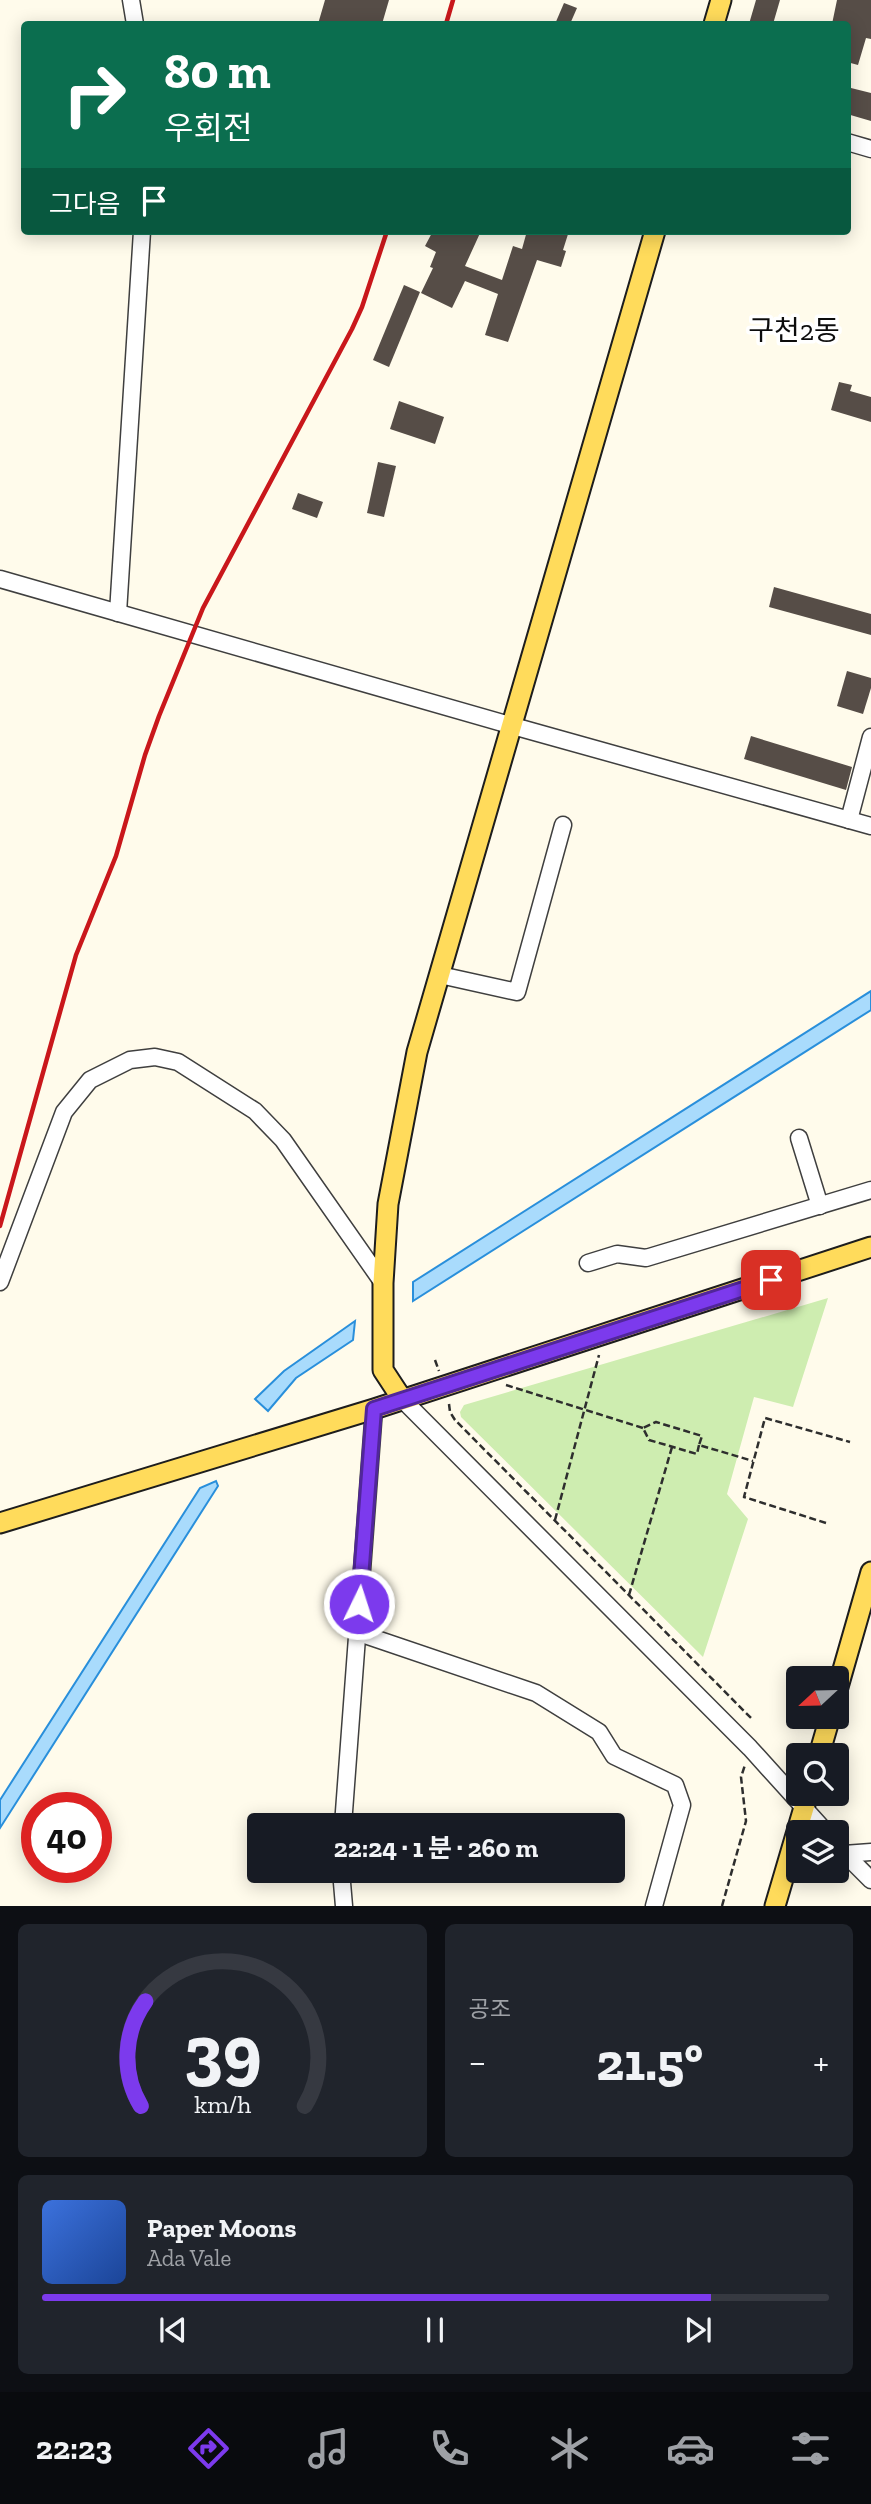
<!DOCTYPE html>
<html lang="ko">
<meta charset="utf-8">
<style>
body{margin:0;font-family:"Zilla Slab","Noto Sans KR",serif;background:#20242c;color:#f1f3f6;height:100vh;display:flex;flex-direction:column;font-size:26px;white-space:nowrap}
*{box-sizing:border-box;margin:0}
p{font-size:23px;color:#9ea1a6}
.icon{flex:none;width:38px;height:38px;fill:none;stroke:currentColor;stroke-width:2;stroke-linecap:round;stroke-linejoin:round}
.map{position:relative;height:1906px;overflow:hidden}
.drawer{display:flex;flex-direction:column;gap:18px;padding:18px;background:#0d0f14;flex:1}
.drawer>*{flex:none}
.guide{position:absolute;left:21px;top:21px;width:830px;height:214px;border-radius:7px;box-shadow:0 4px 18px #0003;background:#0b6e4f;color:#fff;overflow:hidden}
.needle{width:46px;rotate:248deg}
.tools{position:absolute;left:786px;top:1666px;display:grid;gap:14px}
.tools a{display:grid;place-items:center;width:63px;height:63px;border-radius:7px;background:#171b24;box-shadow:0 4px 18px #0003;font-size:35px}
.speed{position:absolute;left:21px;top:1792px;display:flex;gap:14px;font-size:35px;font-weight:700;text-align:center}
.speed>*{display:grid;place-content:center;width:91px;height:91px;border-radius:50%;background:#171b24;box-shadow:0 4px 18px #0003;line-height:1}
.speed .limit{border:10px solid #d22;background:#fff;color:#111}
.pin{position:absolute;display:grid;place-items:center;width:60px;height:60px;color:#fff;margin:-30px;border-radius:14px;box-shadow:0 4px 10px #0006}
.me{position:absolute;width:77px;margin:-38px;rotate:4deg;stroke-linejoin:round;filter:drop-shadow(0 0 5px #0008)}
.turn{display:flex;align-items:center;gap:24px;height:147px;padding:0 28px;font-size:32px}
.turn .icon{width:91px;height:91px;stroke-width:2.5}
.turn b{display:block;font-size:49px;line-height:60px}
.then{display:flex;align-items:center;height:66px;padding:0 28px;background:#0003;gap:14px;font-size:26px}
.big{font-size:52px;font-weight:700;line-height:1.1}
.drawer .tile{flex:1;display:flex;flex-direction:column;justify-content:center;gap:10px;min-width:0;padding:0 24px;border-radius:10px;background:#20242c}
.drawer .dial{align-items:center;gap:0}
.dial svg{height:182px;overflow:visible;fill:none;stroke:#363941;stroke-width:7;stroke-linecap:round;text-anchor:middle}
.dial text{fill:#f1f3f6;stroke:none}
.song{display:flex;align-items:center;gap:21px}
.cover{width:84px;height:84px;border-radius:10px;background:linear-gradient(135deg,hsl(220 70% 55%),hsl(220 70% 35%))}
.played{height:7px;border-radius:4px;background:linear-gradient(90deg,#7c3aed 85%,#363941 85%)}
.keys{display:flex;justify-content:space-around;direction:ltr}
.heat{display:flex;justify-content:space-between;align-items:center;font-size:38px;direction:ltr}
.drawer .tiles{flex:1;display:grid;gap:18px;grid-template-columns:1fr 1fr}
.tile:last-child{grid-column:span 2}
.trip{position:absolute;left:247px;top:1813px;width:378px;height:70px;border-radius:7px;background:#171b24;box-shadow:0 4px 18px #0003;font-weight:700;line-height:70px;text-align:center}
.tabs{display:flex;height:112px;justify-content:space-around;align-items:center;background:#090b0e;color:#9ea1a6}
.tabs .icon{width:49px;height:49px}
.tabs .current{color:#7c3aed}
.tabs b{font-size:32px;color:#f1f3f6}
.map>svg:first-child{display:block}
.green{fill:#ceedb0}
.water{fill:#a9dbfc;stroke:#298fdb;stroke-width:2}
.building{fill:#564d47}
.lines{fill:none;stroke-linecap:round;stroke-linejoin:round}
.minor-casing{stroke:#3f3f3f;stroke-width:19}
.major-casing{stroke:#1d1d1d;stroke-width:23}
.path{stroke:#2e2e2e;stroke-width:2.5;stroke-dasharray:7 3.5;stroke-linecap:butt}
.minor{stroke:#fff;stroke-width:16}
.major{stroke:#ffdb5b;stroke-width:19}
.rail{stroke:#c9171b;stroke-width:4.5}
.route-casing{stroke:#51269a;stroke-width:18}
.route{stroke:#7c3aed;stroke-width:12}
.labels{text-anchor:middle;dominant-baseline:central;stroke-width:7;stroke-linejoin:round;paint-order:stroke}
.quarter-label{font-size:28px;fill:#0c0c0c;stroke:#fff}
</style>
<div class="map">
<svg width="871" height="1906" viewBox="0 0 871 1906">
<rect width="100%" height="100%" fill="#fffbeb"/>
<path class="green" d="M828,1298L793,1407L754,1397L727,1494L748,1519L703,1657L461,1417L460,1412L464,1405Z"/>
<g class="water">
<path d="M871,991V1010L413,1301V1282Z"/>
<path d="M355,1321L353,1340L296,1378L268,1411L255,1399L284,1371Z"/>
<path d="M216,1481L218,1486L0,1828V1800L200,1488Z"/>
</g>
<g class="building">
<path d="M325,0H389L382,24H318Z"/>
<path d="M756,0H780L773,24H749Z"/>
<path d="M837,0H871V39L866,38L858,65L847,62V24H832Z"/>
<path d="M564,3L577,8L570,24H555Z"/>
<path d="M847,87L871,93V121L847,114Z"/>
<path d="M433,231H481L465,266L502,280L513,246L522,249L527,231H569L563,250L566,251L561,267L537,260L508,342L485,335L498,294L465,281L452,308L421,293L433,268L430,267L436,252L425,246Z"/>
<path d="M404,285L420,292L389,367L373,360Z"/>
<path d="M839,382L852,385L850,391L871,397V422L831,410Z"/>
<path d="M399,401L444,417L435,444L390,429Z"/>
<path d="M378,462L396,466L384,517L367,513Z"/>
<path d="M298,493L323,502L317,518L292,509Z"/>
<path d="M774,587L871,614V635L769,607Z"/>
<path d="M847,671L871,678V688L863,714L837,706Z"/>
<path d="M751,736L852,767L846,790L744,759Z"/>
</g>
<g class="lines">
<g class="minor-casing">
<g id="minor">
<path d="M131,0L135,24"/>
<path d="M847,142L871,149"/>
<path d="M0,579L513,726L871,826"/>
<path d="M118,613L142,231"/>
<path d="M849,820L871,737"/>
<path d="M440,975L517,992L563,825"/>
<path d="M799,1138L820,1206"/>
<path d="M588,1263L617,1254L646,1258L871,1190"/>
<path d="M0,1282L64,1112L90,1080L130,1060L155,1057L178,1062L255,1111L283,1140L383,1283"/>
<path d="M402,1399L750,1748L826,1832"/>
<path d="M356,1632L536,1693L599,1732L614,1756L675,1785L682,1805L654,1906"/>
<path d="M343,1825L374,1409"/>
<path d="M836,1845L871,1880"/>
<path d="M844,1854L871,1852"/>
<path d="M341,1871L344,1906"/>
</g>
</g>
<g class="major-casing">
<g id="major">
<path d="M714,24L721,0"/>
<path d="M402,1399L383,1370V1283L388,1204L417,1052L655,231"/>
<path d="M0,1523L374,1409L871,1247"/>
<path d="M836,1694L871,1572"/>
<path d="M819,1755L830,1717"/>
<path d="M775,1906L808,1794"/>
</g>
</g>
<g class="path">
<path d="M435,1360L439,1371"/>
<path d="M506,1385L643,1428"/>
<path d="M449,1404L450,1412L455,1420L753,1720"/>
<path d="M699,1445L697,1454L649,1440L643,1428L656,1422L702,1436L699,1445L753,1461"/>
<path d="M555,1520L599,1355"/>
<path d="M826,1523L744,1497L765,1418L850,1442"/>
<path d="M629,1595L672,1447"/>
<path d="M722,1906L746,1821L741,1777L745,1765"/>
</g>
<use href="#minor" class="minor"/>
<use href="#major" class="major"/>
<g class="rail">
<path d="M446,24L453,0"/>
<path d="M0,1226L76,955L116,856L145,755L159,716L203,608L352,329L362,307L387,231"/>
</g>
</g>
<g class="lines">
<g class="route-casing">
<path id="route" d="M359,1604L374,1409L771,1280"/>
</g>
<use href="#route" class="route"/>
</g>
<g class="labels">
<g class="quarter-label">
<text x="794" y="330">구천2동</text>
</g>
</g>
</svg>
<div class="tools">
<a><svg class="needle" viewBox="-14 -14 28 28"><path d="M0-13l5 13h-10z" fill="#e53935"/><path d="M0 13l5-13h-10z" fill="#9ea1a6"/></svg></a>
<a><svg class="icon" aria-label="search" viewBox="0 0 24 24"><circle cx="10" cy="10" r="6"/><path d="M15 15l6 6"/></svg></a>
<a><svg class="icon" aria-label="layers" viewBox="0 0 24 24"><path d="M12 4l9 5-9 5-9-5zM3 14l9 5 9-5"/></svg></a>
</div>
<div class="speed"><div class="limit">40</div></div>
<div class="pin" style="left:771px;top:1280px;background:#d93025"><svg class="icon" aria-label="arrive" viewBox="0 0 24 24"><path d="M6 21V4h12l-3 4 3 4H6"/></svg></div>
<svg class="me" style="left:359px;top:1604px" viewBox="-20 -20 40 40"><circle r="17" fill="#7c3aed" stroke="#fff" stroke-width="3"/><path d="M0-11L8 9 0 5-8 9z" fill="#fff"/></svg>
<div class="trip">22:24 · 1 분 · 260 m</div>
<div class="guide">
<div class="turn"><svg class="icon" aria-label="right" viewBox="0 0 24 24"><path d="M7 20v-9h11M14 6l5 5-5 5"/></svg><div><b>80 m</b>우회전</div></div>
<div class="then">그다음<svg class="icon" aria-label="arrive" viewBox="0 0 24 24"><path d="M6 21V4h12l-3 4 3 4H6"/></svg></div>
</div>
</div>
<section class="drawer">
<div class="tiles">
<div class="tile dial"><svg viewBox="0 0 100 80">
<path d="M14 69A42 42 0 1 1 86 69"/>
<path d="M14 69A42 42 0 0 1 16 23" stroke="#7c3aed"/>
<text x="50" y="56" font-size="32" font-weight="700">39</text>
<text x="50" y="72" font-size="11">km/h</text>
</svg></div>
<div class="tile"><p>공조</p>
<div class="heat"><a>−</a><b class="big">21.5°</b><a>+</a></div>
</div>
<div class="tile">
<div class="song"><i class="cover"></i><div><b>Paper Moons</b><p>Ada Vale</p></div></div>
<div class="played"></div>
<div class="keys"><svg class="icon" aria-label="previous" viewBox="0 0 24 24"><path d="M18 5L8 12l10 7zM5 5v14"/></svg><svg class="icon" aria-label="pause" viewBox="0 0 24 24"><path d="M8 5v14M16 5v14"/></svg><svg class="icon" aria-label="next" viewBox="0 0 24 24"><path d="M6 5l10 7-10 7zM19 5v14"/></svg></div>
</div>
</div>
</section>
<nav class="tabs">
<b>22:23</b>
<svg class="icon current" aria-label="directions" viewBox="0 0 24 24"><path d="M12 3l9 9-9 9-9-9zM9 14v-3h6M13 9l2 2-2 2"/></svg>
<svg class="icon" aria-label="music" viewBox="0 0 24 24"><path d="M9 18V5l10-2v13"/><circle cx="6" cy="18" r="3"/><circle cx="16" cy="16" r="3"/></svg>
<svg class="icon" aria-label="phone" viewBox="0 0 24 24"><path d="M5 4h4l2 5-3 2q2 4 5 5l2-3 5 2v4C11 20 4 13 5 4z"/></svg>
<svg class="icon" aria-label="climate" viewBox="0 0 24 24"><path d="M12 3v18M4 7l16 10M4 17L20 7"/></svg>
<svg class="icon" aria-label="car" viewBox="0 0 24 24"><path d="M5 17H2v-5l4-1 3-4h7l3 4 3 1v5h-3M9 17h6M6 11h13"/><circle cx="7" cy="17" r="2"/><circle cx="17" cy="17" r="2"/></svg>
<svg class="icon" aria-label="filters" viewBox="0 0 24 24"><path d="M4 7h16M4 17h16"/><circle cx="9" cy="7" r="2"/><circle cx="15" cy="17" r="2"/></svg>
</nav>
